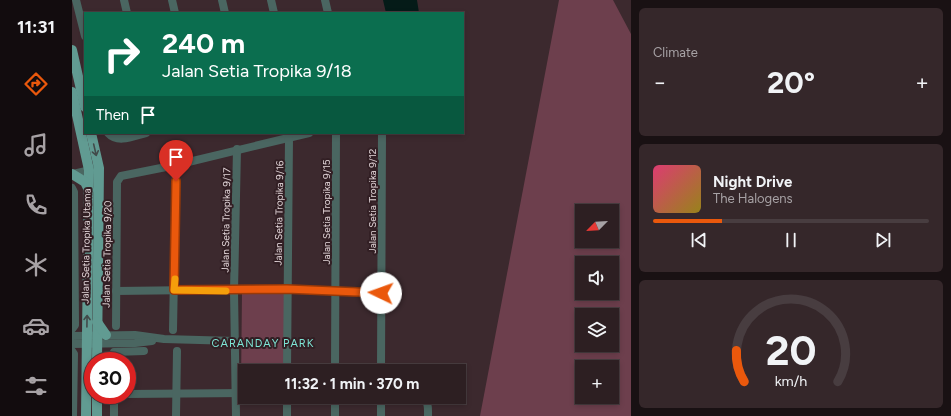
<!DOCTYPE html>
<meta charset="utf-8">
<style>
body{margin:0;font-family:Figtree,sans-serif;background:#35272a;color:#f1f3f6;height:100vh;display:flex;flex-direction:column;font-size:15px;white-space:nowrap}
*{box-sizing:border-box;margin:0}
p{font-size:13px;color:#a7a2a5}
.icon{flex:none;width:22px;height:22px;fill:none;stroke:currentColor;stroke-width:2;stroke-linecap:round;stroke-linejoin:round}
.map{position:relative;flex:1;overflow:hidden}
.drawer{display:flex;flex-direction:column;gap:8px;padding:8px;background:#191113;width:320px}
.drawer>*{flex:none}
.banner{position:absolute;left:12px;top:12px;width:380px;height:122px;border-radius:0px;box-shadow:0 2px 6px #0003,0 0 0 1px #483d40;background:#0b6e4f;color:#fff;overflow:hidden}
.needle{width:26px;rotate:246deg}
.fabs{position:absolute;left:503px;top:204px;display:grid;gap:8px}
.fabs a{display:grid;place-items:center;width:44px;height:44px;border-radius:0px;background:#2d1f22;box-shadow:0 2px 6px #0003,0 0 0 1px #483d40;font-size:20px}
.speed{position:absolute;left:12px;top:352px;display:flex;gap:8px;font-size:20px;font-weight:700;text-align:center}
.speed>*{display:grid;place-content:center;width:52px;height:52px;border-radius:50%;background:#2d1f22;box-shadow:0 2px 6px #0003,0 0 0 1px #483d40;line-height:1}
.speed .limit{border:6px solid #d22;background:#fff;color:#111}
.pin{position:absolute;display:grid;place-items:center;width:34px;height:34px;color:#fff;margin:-41px -17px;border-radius:50% 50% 50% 0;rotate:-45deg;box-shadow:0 0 4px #0007}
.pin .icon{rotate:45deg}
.me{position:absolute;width:44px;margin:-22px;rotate:273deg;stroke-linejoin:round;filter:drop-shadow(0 0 3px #0008)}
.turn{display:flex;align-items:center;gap:14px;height:84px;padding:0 12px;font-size:18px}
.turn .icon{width:52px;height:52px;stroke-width:2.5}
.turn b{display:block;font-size:28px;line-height:34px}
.then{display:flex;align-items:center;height:38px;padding:0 12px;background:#0003;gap:8px;font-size:15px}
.big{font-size:30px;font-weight:700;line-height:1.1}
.drawer .tile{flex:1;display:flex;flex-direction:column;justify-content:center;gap:6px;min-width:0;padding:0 14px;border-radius:6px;background:#35272a}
.drawer .dial{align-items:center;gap:0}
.dial svg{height:104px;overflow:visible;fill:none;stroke:#483d40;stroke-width:7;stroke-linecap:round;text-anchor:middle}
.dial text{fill:#f1f3f6;stroke:none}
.song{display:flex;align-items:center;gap:12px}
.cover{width:48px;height:48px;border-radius:6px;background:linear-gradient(135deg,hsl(340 70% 55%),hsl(50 70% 35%))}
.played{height:4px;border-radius:2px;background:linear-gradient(90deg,#ea580c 25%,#483d40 25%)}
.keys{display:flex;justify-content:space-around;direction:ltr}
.heat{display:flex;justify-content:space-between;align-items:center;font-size:22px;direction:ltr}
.trip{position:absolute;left:166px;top:364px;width:228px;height:40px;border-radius:0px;background:#2d1f22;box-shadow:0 2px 6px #0003,0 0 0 1px #483d40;font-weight:700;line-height:40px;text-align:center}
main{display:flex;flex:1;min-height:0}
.tabs{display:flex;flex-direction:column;width:72px;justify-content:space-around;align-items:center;background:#120c0e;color:#a7a2a5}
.tabs .icon{width:28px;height:28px}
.tabs .current{color:#ea580c}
.tabs b{font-size:18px;color:#f1f3f6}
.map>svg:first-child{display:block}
.green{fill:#6d3f4d;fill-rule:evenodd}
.water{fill:#051b18}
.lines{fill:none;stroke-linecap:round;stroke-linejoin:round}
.minor{stroke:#4a6661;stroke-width:8}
.major{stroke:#619b92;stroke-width:10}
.oneway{stroke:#424a4a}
.route-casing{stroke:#983908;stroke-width:10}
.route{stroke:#ea580c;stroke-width:7}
.slow{stroke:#f59e0b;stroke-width:7}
.labels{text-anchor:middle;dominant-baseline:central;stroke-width:4;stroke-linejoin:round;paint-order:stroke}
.street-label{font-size:10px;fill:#e2d5d8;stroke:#321f24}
.neighbourhood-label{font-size:11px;letter-spacing:1px;fill:#7ee6d6;stroke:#321f24}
</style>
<main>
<nav class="tabs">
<b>11:31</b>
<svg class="icon current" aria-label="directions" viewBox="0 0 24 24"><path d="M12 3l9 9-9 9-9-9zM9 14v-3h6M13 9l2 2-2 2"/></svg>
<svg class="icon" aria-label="music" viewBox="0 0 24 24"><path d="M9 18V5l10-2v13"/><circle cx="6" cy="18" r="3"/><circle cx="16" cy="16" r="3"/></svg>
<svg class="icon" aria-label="phone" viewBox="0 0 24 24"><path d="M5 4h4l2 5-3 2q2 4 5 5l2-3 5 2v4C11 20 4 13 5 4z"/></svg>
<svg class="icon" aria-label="climate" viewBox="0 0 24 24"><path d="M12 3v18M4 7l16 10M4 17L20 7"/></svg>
<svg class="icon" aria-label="car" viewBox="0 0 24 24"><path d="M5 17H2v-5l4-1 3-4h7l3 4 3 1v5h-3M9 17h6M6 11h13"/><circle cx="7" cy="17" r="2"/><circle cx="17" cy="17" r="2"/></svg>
<svg class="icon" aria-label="filters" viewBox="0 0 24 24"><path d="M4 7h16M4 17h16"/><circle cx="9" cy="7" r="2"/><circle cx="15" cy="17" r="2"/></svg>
</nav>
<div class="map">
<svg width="559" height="416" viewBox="0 0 559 416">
<rect width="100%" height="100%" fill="#3c292e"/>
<g class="green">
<path d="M487,0H541L559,34V416H408ZM510,211H540V241H510ZM510,263H540V293H510ZM510,315H540V345H510ZM510,367H540V397H510Z"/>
<path d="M170,292L213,293L212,371H173V384H169Z"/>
</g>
<path class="water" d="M311,0H345L347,13H314Z"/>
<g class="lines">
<g class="minor">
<path d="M4,0L13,36"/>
<path d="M52,0L55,13"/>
<path d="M100,0L103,13"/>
<path d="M150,0L153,13"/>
<path d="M199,0L202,13"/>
<path d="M253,0L256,13"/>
<path d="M36,133C46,144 62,136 74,133"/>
<path d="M0,174L23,169"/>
<path d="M0,188L2,192L3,325L0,329"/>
<path d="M44,291L215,289L309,293"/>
<path d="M44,326L45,182L49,176L104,165L237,133"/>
<path d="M101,330L104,165"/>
<path d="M0,336L63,335L92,339L163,341"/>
<path d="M0,344L63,343L80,341"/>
<path d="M0,351L2,354L1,416"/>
<path d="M41,361L42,352L72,351"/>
<path d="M215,371L217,138"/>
<path d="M263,371L264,133"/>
<path d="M309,371L310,133"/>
<path d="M55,394L173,393"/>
<path d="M350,397C357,402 356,408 356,416"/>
<path d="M42,416V395"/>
<path d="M104,416L105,351"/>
<path d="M164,416L162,291L165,149"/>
<path d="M215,416V397"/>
<path d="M263,416V397"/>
<path d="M309,416V397"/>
</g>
<g class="major">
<path d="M0,50L13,107"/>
<path d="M0,92L17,170L14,416"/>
<path d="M19,133L27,168L25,361"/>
<path d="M0,174L13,182L17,190"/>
<path d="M25,322L34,335"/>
<path d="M25,416V395"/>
</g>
</g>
<defs><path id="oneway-shaft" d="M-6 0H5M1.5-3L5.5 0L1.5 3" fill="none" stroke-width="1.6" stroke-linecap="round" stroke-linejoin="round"/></defs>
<g class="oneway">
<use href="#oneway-shaft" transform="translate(23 150) rotate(77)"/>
<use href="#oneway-shaft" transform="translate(15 321) rotate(-89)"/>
</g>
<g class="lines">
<g class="route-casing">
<path id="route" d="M104,181L102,290L215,289L309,293"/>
</g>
<use href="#route" class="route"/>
<path class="slow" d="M103,279L102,290L154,291"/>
</g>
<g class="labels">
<g class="street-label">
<text transform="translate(300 201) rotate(-90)">Jalan Setia Tropika 9/12</text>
<text transform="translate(254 212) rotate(-90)">Jalan Setia Tropika 9/15</text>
<text transform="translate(207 213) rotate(-89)">Jalan Setia Tropika 9/16</text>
<text transform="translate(154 220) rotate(-89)">Jalan Setia Tropika 9/17</text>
<text transform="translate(14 246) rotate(-89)">Jalan Setia Tropika Utama</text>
<text transform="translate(35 254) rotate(-89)">Jalan Setia Tropika 9/20</text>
</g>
<g class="neighbourhood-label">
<text x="191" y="343">CARANDAY PARK</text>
</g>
</g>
</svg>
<div class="fabs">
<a><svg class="needle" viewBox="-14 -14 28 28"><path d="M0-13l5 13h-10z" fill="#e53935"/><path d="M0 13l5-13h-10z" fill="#a7a2a5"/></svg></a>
<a><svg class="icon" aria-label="sound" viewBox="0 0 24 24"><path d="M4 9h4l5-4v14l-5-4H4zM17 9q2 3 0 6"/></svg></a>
<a><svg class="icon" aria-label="layers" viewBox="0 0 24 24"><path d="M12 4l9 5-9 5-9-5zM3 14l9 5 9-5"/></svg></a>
<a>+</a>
</div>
<div class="speed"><div class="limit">30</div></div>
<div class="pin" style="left:104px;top:181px;background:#d93025"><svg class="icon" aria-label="arrive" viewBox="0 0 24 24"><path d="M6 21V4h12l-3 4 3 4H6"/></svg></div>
<svg class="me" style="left:309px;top:293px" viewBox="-20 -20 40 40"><circle r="19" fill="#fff"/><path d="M0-13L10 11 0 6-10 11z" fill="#ea580c"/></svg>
<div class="trip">11:32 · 1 min · 370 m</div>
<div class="banner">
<div class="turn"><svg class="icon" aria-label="right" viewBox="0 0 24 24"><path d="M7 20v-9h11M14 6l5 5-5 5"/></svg><div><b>240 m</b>Jalan Setia Tropika 9/18</div></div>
<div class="then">Then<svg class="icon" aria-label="arrive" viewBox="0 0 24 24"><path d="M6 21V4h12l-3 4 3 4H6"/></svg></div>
</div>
</div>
<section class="drawer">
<div class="tile"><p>Climate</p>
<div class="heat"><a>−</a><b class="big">20°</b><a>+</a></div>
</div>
<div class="tile">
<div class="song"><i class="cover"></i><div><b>Night Drive</b><p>The Halogens</p></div></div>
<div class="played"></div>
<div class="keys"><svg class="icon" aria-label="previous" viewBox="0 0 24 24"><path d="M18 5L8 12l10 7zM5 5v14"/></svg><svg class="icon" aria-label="pause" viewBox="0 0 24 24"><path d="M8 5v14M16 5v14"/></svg><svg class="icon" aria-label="next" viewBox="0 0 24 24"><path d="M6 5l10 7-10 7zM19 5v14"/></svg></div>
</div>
<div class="tile dial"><svg viewBox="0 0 100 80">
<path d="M14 69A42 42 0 1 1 86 69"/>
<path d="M14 69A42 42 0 0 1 8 45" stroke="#ea580c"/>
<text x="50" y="56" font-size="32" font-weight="700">20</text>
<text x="50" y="72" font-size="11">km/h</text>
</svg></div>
</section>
</main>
